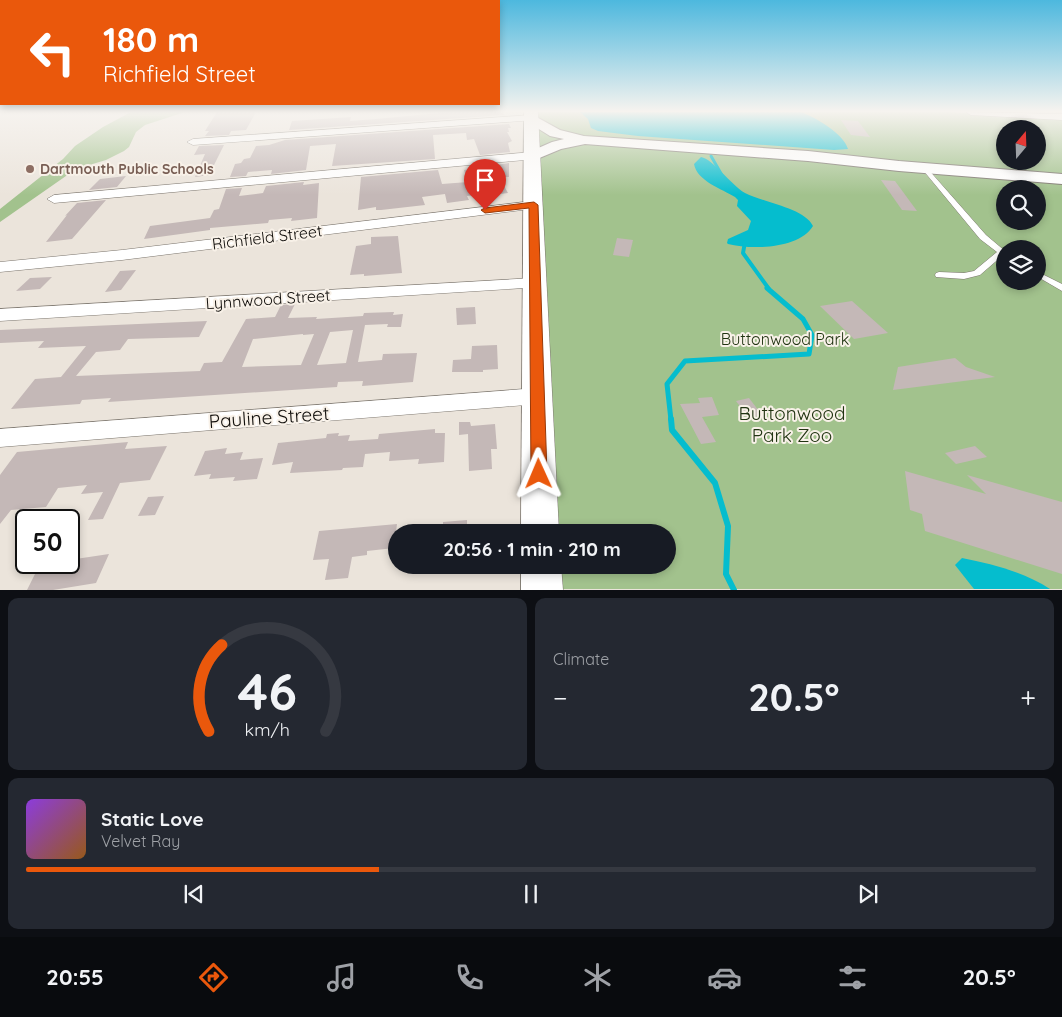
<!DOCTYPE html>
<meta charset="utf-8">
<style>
body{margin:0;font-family:Quicksand,sans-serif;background:#242831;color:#f1f3f6;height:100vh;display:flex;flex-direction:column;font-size:19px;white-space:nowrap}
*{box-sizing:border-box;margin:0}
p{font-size:16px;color:#9ea1a6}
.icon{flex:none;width:28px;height:28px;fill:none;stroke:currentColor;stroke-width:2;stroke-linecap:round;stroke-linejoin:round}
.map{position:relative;height:590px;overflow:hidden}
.drawer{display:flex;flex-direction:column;gap:8px;padding:8px;background:#0d0f14;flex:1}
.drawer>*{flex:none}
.top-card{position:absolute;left:0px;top:0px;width:500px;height:105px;box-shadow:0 2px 8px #0003;background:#ea580c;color:#fff;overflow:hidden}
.needle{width:32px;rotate:19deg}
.controls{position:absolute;left:996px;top:120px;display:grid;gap:10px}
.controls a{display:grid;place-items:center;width:50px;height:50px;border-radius:50%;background:#171b24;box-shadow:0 2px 8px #0003;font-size:25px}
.speed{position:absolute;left:15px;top:509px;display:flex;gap:10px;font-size:25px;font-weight:700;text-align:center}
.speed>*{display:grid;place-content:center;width:65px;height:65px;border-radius:50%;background:#171b24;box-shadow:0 2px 8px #0003;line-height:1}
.speed .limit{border:2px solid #111;border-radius:8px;background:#fff;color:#111}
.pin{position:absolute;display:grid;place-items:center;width:42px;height:42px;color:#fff;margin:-51px -21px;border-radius:50% 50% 50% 0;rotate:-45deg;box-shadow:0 0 5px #0007}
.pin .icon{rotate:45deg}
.me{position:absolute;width:55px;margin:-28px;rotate:359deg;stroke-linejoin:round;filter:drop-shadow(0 0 4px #0008)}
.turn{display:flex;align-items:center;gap:18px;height:105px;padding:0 20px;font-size:22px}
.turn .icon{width:65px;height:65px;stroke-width:2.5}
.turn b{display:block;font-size:35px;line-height:42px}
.big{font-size:38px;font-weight:700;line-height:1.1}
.drawer .tile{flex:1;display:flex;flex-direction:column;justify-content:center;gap:8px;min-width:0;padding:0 18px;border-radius:10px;background:#242831}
.drawer .dial{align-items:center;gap:0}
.dial svg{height:130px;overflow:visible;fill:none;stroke:#363941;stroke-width:7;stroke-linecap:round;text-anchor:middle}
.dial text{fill:#f1f3f6;stroke:none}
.song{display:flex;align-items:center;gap:15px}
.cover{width:60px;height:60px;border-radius:8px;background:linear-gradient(135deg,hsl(270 70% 55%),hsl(30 70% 35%))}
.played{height:5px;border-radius:2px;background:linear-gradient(90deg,#ea580c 35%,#363941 35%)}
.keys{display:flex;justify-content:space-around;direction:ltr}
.heat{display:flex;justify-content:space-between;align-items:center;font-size:28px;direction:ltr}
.drawer .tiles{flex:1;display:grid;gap:8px;grid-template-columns:1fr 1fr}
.tile:last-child{grid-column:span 2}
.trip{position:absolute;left:388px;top:524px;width:288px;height:50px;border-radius:25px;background:#171b24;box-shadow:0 2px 8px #0003;font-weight:700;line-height:50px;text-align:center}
.tab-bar{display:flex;height:80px;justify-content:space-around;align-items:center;background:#090b0e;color:#9ea1a6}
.tab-bar .icon{width:35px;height:35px}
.tab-bar .current{color:#ea580c}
.tab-bar b{font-size:22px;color:#f1f3f6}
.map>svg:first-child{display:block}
.green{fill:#a2c28d;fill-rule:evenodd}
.water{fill:#05bdce}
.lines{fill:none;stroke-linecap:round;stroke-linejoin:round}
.stream-far3{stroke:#05bdce;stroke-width:3}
.stream-far2{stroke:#05bdce;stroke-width:4}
.stream-far1{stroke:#05bdce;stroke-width:5}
.stream{stroke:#05bdce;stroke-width:6}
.building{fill:#c4b8b7;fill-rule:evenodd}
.service-casing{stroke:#7b756d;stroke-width:1}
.minor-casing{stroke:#7b756d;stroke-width:1}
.tertiary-casing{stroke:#7b756d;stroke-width:2}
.secondary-casing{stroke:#7b756d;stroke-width:1}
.service{fill:#fff;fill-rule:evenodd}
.minor{fill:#fff;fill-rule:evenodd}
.tertiary{fill:#fff;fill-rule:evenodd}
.secondary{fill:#fff;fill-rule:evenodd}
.route{fill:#ea580c;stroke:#983908}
.education-dot{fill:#8d6e63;stroke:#f8f1e8;stroke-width:2}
.labels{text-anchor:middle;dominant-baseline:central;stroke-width:4;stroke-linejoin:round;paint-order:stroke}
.far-education-label{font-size:14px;font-weight:bold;fill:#785e54;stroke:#f8f1e8;text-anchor:start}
.street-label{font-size:16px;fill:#100e0b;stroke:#f8f1e8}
.park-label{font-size:16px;fill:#213412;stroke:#f8f1e8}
.near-park-label{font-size:19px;fill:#213412;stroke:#f8f1e8}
.near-street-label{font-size:19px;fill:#100e0b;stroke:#f8f1e8}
</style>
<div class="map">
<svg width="1062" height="590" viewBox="0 0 1062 590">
<rect width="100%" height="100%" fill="#ebe4db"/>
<g class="green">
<path d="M131,112H185L145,125L136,132L129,147L124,151L106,160L76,169L0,222V209L63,159L75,146L103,127Z"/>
<path d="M536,112H950L1062,119V589H556L555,565H666V532H554ZM1005,129H1038V161H1005ZM1005,189H1038V221H1005ZM1005,249H1038V281H1005Z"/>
</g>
<g class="water">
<path d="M580,112H801C815,117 844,134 848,149L834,150L638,136L598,131L591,128L588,119Z"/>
<path d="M701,157C713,159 730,184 745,193C765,203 804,208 813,226C799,249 752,250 728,244L727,243L728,239L748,230L751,221L737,206L738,200L735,197C722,189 697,181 694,164Z"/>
<path d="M962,558C992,564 1024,572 1050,589H974L955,565Z"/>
</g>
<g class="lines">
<path class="stream-far3" d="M711,156L723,177"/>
<path class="stream-far2" d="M745,242L743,253L769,289"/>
<path class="stream-far1" d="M671,420L667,384L685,361L809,354L812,335L803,319L767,288"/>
<path class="stream" d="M671,419L672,430L715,483L728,526L726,574L734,590"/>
</g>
<g class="building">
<path d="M217,112H256L246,130L231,131L229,135L205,136L209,131H205Z"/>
<path d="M450,112H503L504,115L289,130L292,121L351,117L350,121L376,119Z"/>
<path d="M841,120L858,121L870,137L851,135Z"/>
<path d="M509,124L511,128H508L509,132H507L512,141L508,143L510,152L480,155L474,139L467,140L466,133L433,135L435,159L332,166L336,144L310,146L306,170L271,174L272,170L248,172L246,176L230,177L235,164L241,163L244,159L250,158L256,146L269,145L285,140Z"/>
<path d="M224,145L209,175L195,177L205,154L194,155L199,146Z"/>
<path d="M509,163V177H499L508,193L493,195L491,193L467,196L469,200L447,203L445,194L422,197L425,205L381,210H376V207L358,210L361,177L438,170L442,184L468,182L464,170Z"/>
<path d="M126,176L117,187L89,190L100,179Z"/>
<path d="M881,180L895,181L917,211L902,210Z"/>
<path d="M304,182L303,185L319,183L317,218L291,221L292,218L269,220L268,223L210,228V230L144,239L150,226L210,218L214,210L219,209L226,189L242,188L239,196L263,193L266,186Z"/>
<path d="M106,200L72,239L46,242L67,215L65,216L77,203Z"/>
<path d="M398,236L402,273L364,276V274L350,275L356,246L371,244V237Z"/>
<path d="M617,238L633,240L629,257L613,255Z"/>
<path d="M136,270L121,290L105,292L120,271Z"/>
<path d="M52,277L40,289L16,291L30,278Z"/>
<path d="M852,301L888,333L854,339L820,306Z"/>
<path d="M295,304L288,318L317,317L316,319L363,316L364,313L394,312L393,315L403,314L401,327H387L388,324L365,325L358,362L382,360L383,354L417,353L413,382L362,386L363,381L338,382L337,387L108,402L111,398L82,400L80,404L11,409L35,379L61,377L86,346L38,348L44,341L0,343V330L207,321L199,337L128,339L120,350L96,352L76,376L200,371L204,363L222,362L246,319L275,317L281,305ZM353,330L346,363L317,365L330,332ZM303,334V335L314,334L301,365L242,367L253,339Z"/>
<path d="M475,307L476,324L457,325L456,308Z"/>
<path d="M497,345L498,369L483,370V372H452L453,360L471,359L472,346Z"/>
<path d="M955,358L966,367L995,377L893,390L898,367Z"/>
<path d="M712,397L719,415L702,417L716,442L701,444L680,404L700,403L698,398Z"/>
<path d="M749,398L762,415L749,418L736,401Z"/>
<path d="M459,422H470L471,426L495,424L497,449H491L492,469L469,471L468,434L459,435Z"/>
<path d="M435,429V433H445L444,462L418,464L419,459L389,461L390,452L365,454L363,467L343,468L342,470L290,473L293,462L272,465L278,443L326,438L327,434L339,433L338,436L350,435L348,441L378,439L379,434Z"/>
<path d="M128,442L125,449L167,446L150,480L120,483L103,519L88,520L103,492L81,494L87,485L58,488L46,507L11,510L0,524V475L17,452Z"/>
<path d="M975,446L987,457L956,464L945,453Z"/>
<path d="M227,448L225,454L243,452L240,460L263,458L257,479L233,481L235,477L209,479L211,474L194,476L205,451Z"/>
<path d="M905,471L986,494L967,475L1062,502V574L925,531L922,514L910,510Z"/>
<path d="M164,496L155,515L138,516L148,497Z"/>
<path d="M467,520V532H443V522Z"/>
<path d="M397,524L394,548L367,551V555L352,557L348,578L325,580L329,559L313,560L319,531Z"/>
<path d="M109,554L96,583L53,590H27L40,564L69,562V560Z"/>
</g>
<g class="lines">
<g class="service-casing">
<g id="service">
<path d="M923,168H927L986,235L1005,251V257L1002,256L980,275L964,279L936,277L935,275L936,273L939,272L964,273L974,271L997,252L980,239L923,170Z"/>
<path d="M1038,272L1062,284V291L1038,277Z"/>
</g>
</g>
<g class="minor-casing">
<g id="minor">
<path d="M966,112L1062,114V120L971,115Z"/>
<path d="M531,115L536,118L535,120L193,145L187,142L193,139Z"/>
<path d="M532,152L536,153L538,156L536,159L54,203L47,199L54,195Z"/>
<path d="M533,201L540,205L538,208L122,260L0,272V262L122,250Z"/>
<path d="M535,278L541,279L544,283L541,287L0,321V309Z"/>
<path d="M538,388L546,390L549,396L546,402L538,404L0,447V429Z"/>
</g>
</g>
<g class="tertiary-casing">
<path id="tertiary" d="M531,114L560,130L584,136L808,151L899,161L1062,174V184L899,171L808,161L585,144L561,149L537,159H527L524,156L527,153L552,142L564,139L550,136L526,121L524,118Z"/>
</g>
<g class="secondary-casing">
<g id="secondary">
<path d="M524,112H538L559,532H521Z"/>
<path d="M521,565H561L563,590H521Z"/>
</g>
</g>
<use href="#service" class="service"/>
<use href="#minor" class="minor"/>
<use href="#tertiary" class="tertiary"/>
<use href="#secondary" class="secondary"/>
</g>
<linearGradient id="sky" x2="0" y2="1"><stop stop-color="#4db8de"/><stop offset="0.57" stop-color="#f6f3ef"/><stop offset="1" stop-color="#f6f3ef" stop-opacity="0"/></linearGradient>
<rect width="1062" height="195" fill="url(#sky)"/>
<path class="route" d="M534,202L538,205L547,474L545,479L539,481L534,479L531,474L529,208L485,213L481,210L485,208Z"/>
<circle class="education-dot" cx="30" cy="169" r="5"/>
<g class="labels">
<g class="far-education-label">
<text x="40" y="169">Dartmouth Public Schools</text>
</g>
<g class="street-label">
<text transform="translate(267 237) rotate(-7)">Richfield Street</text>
<text transform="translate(268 299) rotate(-4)">Lynnwood Street</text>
</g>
<g class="park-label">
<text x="785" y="339">Buttonwood Park</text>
</g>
<g class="near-park-label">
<text x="792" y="413">Buttonwood<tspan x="792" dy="22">Park Zoo</tspan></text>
</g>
<g class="near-street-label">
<text transform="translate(269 417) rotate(-4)">Pauline Street</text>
</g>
</g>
</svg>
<div class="controls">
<a><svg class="needle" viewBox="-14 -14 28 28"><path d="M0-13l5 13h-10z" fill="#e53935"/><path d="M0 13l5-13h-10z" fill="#9ea1a6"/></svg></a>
<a><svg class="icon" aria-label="search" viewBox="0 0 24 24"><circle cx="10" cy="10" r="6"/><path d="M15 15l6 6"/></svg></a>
<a><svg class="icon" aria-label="layers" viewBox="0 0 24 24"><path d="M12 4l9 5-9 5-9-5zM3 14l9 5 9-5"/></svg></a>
</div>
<div class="speed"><div class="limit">50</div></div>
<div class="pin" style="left:485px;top:210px;background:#d93025"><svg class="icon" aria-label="arrive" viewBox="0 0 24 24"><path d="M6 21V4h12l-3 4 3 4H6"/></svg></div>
<svg class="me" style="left:539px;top:474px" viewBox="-20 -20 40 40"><path d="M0-17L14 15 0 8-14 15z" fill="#ea580c" stroke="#fff" stroke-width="4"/></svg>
<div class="trip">20:56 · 1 min · 210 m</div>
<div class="top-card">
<div class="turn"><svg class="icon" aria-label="left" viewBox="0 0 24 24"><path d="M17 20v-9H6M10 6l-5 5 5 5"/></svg><div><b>180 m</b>Richfield Street</div></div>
</div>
</div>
<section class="drawer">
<div class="tiles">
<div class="tile dial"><svg viewBox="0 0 100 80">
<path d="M14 69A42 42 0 1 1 86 69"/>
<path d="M14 69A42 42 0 0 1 22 16" stroke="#ea580c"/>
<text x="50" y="56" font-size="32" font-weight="700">46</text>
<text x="50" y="72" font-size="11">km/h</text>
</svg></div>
<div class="tile"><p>Climate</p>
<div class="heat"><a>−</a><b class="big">20.5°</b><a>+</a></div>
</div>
<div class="tile">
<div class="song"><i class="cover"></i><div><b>Static Love</b><p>Velvet Ray</p></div></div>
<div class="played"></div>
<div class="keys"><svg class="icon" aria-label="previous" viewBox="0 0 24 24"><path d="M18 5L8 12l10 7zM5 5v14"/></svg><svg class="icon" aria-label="pause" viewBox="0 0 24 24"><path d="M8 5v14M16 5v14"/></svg><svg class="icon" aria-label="next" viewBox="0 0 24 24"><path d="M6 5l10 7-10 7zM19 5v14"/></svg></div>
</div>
</div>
</section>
<nav class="tab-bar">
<b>20:55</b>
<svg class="icon current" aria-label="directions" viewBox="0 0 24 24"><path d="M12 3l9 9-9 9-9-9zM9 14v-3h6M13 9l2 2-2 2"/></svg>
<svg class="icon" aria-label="music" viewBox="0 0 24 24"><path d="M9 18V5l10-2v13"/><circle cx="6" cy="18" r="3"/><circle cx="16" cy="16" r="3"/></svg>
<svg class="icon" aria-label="phone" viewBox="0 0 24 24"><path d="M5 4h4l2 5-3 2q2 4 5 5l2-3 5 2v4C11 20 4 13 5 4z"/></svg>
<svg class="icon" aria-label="climate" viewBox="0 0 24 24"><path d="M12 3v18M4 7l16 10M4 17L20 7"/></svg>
<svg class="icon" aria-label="car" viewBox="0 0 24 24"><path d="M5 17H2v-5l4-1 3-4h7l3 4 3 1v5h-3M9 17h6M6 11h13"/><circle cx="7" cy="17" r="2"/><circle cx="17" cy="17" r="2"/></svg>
<svg class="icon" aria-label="filters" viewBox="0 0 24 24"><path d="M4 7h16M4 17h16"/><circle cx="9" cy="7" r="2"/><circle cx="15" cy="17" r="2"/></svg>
<b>20.5°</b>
</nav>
